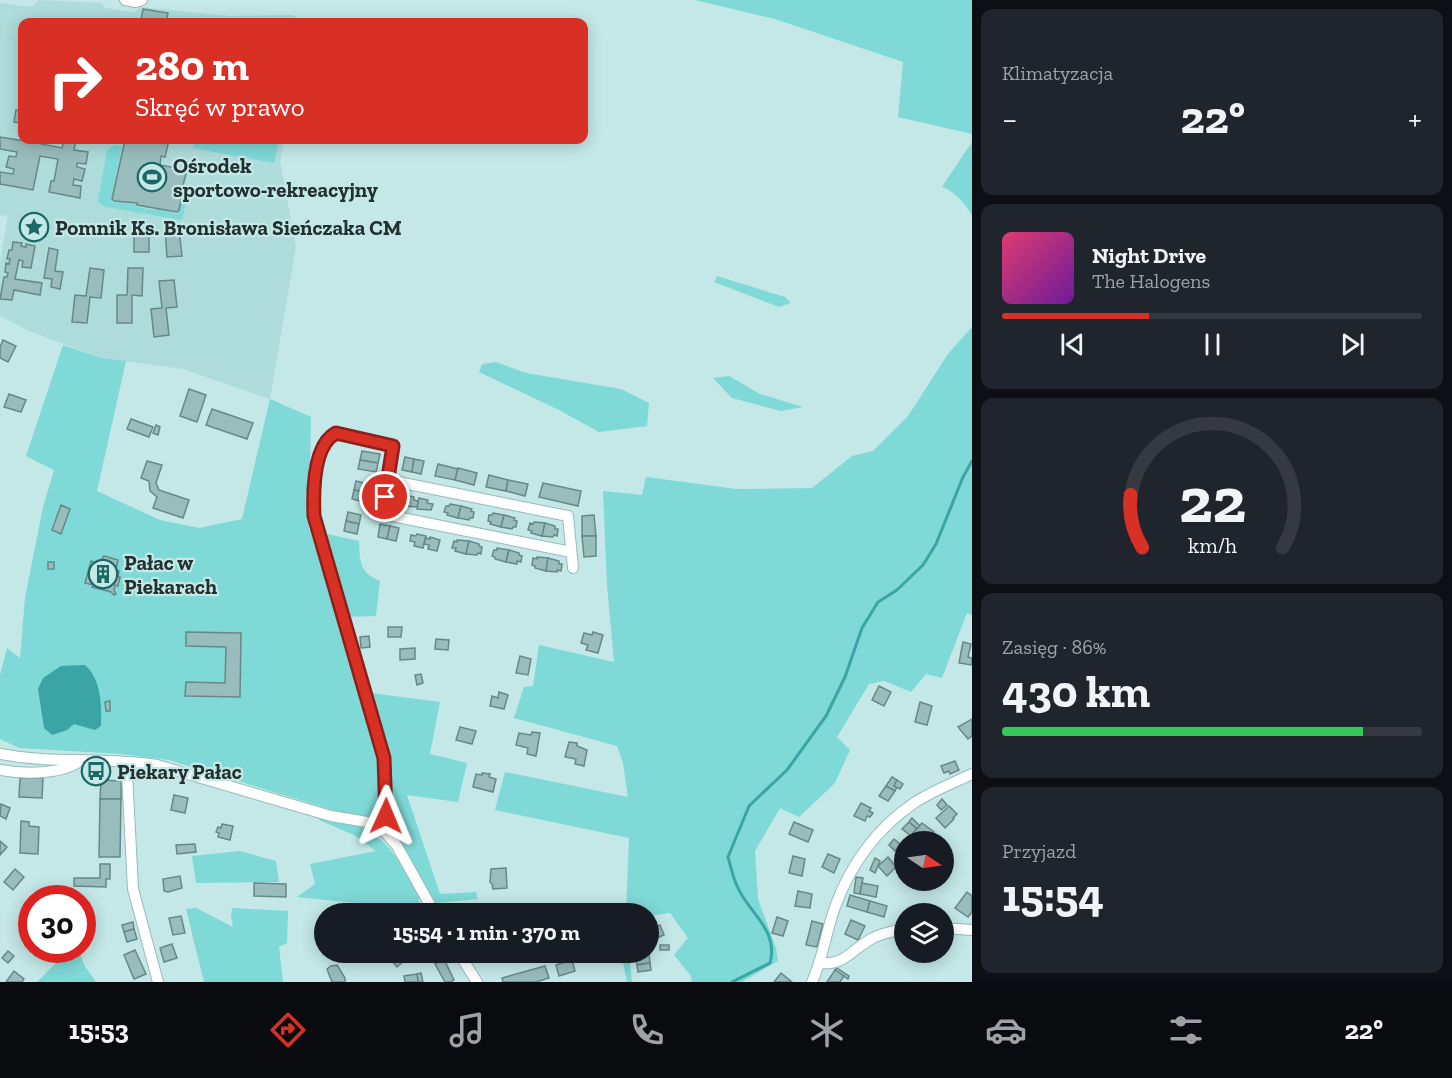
<!DOCTYPE html>
<html lang="pl">
<meta charset="utf-8">
<style>
body{margin:0;font-family:"Zilla Slab",serif;background:#20242c;color:#f1f3f6;height:100vh;display:flex;flex-direction:column;font-size:22px;white-space:nowrap}
*{box-sizing:border-box;margin:0}
p{font-size:20px;color:#9ea1a6}
.icon{flex:none;width:33px;height:33px;fill:none;stroke:currentColor;stroke-width:2;stroke-linecap:round;stroke-linejoin:round}
.map{position:relative;flex:1;overflow:hidden}
.details{display:flex;flex-direction:column;gap:9px;padding:9px;background:#0d0f14;width:480px}
.details>*{flex:none}
.hud{position:absolute;left:18px;top:18px;width:570px;height:126px;border-radius:12px;box-shadow:0 3px 15px #0003;background:#d93025;color:#fff;overflow:hidden}
.needle{width:39px;rotate:103deg}
.controls{position:absolute;left:894px;top:831px;display:grid;gap:12px}
.controls a{display:grid;place-items:center;width:60px;height:60px;border-radius:50%;background:#171b24;box-shadow:0 3px 15px #0003;font-size:30px}
.speed{position:absolute;left:18px;top:885px;display:flex;gap:12px;font-size:30px;font-weight:700;text-align:center}
.speed>*{display:grid;place-content:center;width:78px;height:78px;border-radius:50%;background:#171b24;box-shadow:0 3px 15px #0003;line-height:1}
.speed .limit{border:9px solid #d22;background:#fff;color:#111}
.pin{position:absolute;display:grid;place-items:center;width:51px;height:51px;color:#fff;margin:-26px;border:3px solid #fff;border-radius:50%;box-shadow:0 2px 6px #0007}
.me{position:absolute;width:66px;margin:-33px;rotate:1deg;stroke-linejoin:round;filter:drop-shadow(0 0 4px #0008)}
.turn{display:flex;align-items:center;gap:21px;height:126px;padding:0 18px;font-size:27px}
.turn .icon{width:78px;height:78px;stroke-width:2.5}
.turn b{display:block;font-size:42px;line-height:51px}
.big{font-size:45px;font-weight:800;line-height:1.1}
.details .card{flex:1;display:flex;flex-direction:column;justify-content:center;gap:9px;min-width:0;padding:0 21px;border-radius:12px;background:#20242c}
.details .dial{align-items:center;gap:0}
.dial svg{height:156px;overflow:visible;fill:none;stroke:#363941;stroke-width:7;stroke-linecap:round;text-anchor:middle}
.dial text{fill:#f1f3f6;stroke:none}
.song{display:flex;align-items:center;gap:18px}
.cover{width:72px;height:72px;border-radius:9px;background:linear-gradient(135deg,hsl(340 70% 55%),hsl(280 70% 35%))}
.played{height:6px;border-radius:3px;background:linear-gradient(90deg,#d93025 35%,#363941 35%)}
.keys{display:flex;justify-content:space-around;direction:ltr}
.heat{display:flex;justify-content:space-between;align-items:center;font-size:33px;direction:ltr}
.charge{height:9px;border-radius:4px;background:linear-gradient(90deg,#34c759 86%,#363941 0)}
.trip{position:absolute;left:314px;top:903px;width:345px;height:60px;border-radius:30px;background:#171b24;box-shadow:0 3px 15px #0003;font-weight:800;line-height:60px;text-align:center}
.dock{display:flex;height:96px;justify-content:space-around;align-items:center;background:#090b0e;color:#9ea1a6}
.dock .icon{width:42px;height:42px}
.dock .on{color:#d93025}
.dock b{font-size:27px;color:#f1f3f6}
main{display:flex;flex:1;min-height:0}
.map>svg:first-child{display:block}
.built{fill:#aedcdb}
.green{fill:#7ed9d7}
.water{fill:#3aa5a4}
.lines{fill:none;stroke-linecap:round;stroke-linejoin:round}
.stream{stroke:#3aa5a4;stroke-width:3}
.building{fill:#99bdbc;stroke:#668988;stroke-width:1.5}
.minor-casing{stroke:#97bbba;stroke-width:12}
.minor{stroke:#fff;stroke-width:10}
.route-casing{stroke:#8d1f18;stroke-width:15}
.route{stroke:#d93025;stroke-width:10}
.labels{text-anchor:middle;dominant-baseline:central;stroke-width:4.5;stroke-linejoin:round;paint-order:stroke}
.poi-label{font-size:21px;font-weight:bold;fill:#233131;stroke:#c3e8e7;text-anchor:start}
</style>
<main>
<div class="map">
<svg width="972" height="982" viewBox="0 0 972 982">
<rect width="100%" height="100%" fill="#c3e8e7"/>
<path class="built" d="M39,0L102,3L105,8L135,12L140,7L230,16L292,15L301,20L302,22H22V140H284L280,161L296,247L270,399L183,369L102,358L29,331L0,316V263L8,215L0,216V3L31,7Z"/>
<g class="green">
<path d="M695,0H972V134L898,117L903,62L775,19Z"/>
<path d="M195,140H279L274,163L193,148Z"/>
<path d="M972,142V215C965,204 955,191 942,187Z"/>
<path d="M114,145L122,146L111,202L136,204V207L155,210L156,208L177,214L181,202H183L186,188L189,189L183,217L181,220L106,207L98,202L107,150Z"/>
<path d="M717,276L785,297L791,303L779,307L714,282Z"/>
<path d="M972,327V615L967,613L942,678L926,674L911,692L884,681L869,684L837,737L850,750L835,783L799,817L780,808L755,851L758,899L776,948L778,961L742,982H692L691,976L674,955L688,938L670,913L648,916V914L626,913L629,838L495,810L505,772L628,797L623,763L617,746L514,718L524,687L533,686L539,645L614,662L607,585L603,491L642,495L646,477L736,489L812,488L852,456L873,451L908,416L948,354Z"/>
<path d="M63,345L102,358L126,361L97,491L160,520L199,528L242,519L270,399L311,417L309,530L359,541C360,562 359,572 380,581L376,616L340,617L381,758L382,825L169,760L121,754L19,748L0,739V675L7,648L20,658L25,598L43,507L54,470L26,456Z"/>
<path d="M496,362L526,373L621,389L649,403L647,426L599,432L559,410L479,372L482,364Z"/>
<path d="M729,376L760,394L803,407L781,411L732,398L713,378Z"/>
<path d="M371,693L440,702L430,754L467,763L458,802L407,795L440,894L476,892L478,899L436,903L390,829V758Z"/>
<path d="M321,817C334,820 349,822 362,827C391,840 405,873 421,898L418,900L425,910L297,897L315,884L310,864L376,851L356,836L319,820Z"/>
<path d="M240,851L276,861L279,882L196,883L192,856Z"/>
<path d="M196,908L233,927L231,916L232,908L288,911L287,943L279,947L283,982H204L186,909Z"/>
<path d="M69,950H79L84,965L96,982H37Z"/>
<path d="M621,953H629L632,982H627Z"/>
</g>
<path class="water" d="M85,665C101,679 102,705 101,726L95,730L74,724L67,730L52,735L44,728L38,689L43,678L61,666Z"/>
<g class="lines">
<path class="stream" d="M732,982L770,963C779,930 749,913 738,888C733,879 731,867 728,857L749,806L787,770L826,716L845,677L862,628L878,602L897,590L923,565L936,544L963,477L972,461"/>
</g>
<g class="building">
<path d="M143,9L168,13L166,22L141,19Z"/>
<path d="M16,110L22,112V123L14,122Z"/>
<path d="M0,137L25,141V140H36V143L62,148L64,140H76L74,150L88,152L86,164L77,163V167L85,169L82,181L74,179L73,185L81,186L80,198L49,192L51,181H54L58,159L40,156L33,190L0,184V172L13,174L14,169L6,167L9,156L16,157L17,152L0,149Z"/>
<path d="M125,140H169L165,157L161,156L160,165L187,170L180,197H182L179,210L177,212L154,208L137,205V203L114,201L112,199Z"/>
<rect x="134" y="225" width="15" height="27"/>
<path d="M179,229L182,256L167,257L165,230Z"/>
<path d="M13,242L22,243L21,246L26,247V244L35,246L31,268L22,267L23,261L19,260L15,279L42,283L40,295L14,290L12,300L0,299L4,277H7L8,273L5,272L6,263L9,264L10,259H7L9,250H12Z"/>
<path d="M49,248L58,250L55,271L63,272L60,289L51,287L52,279L44,278Z"/>
<path d="M90,268L104,270L101,298L90,297L87,323L72,322L75,295L86,296Z"/>
<path d="M128,268H143L142,296L132,295V323H117V295H127Z"/>
<path d="M174,280L177,307L166,308L169,335L154,337L151,309L162,308L159,281Z"/>
<path d="M3,340L16,346L8,362L0,358V347Z"/>
<path d="M189,389L206,395L197,422L180,416Z"/>
<path d="M9,394L26,400L21,412L4,407Z"/>
<path d="M212,409L253,423L247,439L206,425Z"/>
<path d="M131,419L153,427L149,437L127,429Z"/>
<path d="M156,425L160,427L158,435L153,433Z"/>
<path d="M362,451L380,454L378,463L360,460Z"/>
<path d="M405,457L414,459L412,472L402,470Z"/>
<path d="M414,459L424,461L421,474L412,472Z"/>
<path d="M360,460L378,463L376,472L358,469Z"/>
<path d="M147,461L162,465L156,483L159,490L189,500L183,518L153,508L157,497L150,491L149,481L141,478Z"/>
<path d="M438,464L458,469L455,480L435,476Z"/>
<path d="M458,468L477,473L474,485L455,480Z"/>
<path d="M489,475L508,480L506,491L486,487Z"/>
<path d="M508,480L528,484L525,496L506,491Z"/>
<path d="M356,481L373,485L371,494L354,490Z"/>
<path d="M543,483L581,491L578,506L539,497Z"/>
<path d="M354,490L371,494L369,503L352,499Z"/>
<path d="M405,495L414,497V500L418,501L419,498L417,507L403,506Z"/>
<path d="M419,498L428,500L427,503L433,504L431,510L417,509Z"/>
<path d="M450,504L461,506L458,518L447,515L448,513L444,512L446,506H449Z"/>
<path d="M61,505L70,509L61,534L52,530Z"/>
<path d="M461,506L472,509L471,511L474,512L473,518H470L469,520L458,518Z"/>
<path d="M348,512L361,515L359,524L346,521Z"/>
<path d="M493,513L504,515L501,527L490,524L491,522L488,521L489,515H492Z"/>
<path d="M504,515L515,518L514,520L517,521L516,527H513L512,529L501,527Z"/>
<path d="M594,515L596,536H582V516Z"/>
<path d="M346,521L359,524L357,534L344,531Z"/>
<path d="M534,522L545,523L542,536L531,533L532,531L528,530L530,523L533,524Z"/>
<path d="M545,523L555,526V529H558L557,536L554,535L553,537L542,536Z"/>
<path d="M380,524L390,526L387,539L378,537Z"/>
<path d="M390,526L399,528L396,541L387,539Z"/>
<path d="M417,534L426,536L423,548L414,546L415,542L410,541L411,535L416,536Z"/>
<path d="M582,536H596V556L584,557Z"/>
<path d="M426,537V538L430,539V537L440,540L437,551L428,549L429,545L424,544Z"/>
<path d="M457,540L469,541L466,554L455,551L456,548H452L454,541L457,542Z"/>
<path d="M469,541L479,544V546L482,547L481,554L478,553L477,555L466,554Z"/>
<path d="M497,548L509,550L506,562L495,559V557L492,556L494,550H497Z"/>
<path d="M509,550L519,553V555L522,556L521,562L517,561V564L506,562Z"/>
<path d="M104,556L118,560L116,569L119,571L118,577H120L118,586L115,585L114,590L116,594L114,595L111,592L92,587L93,585L85,583L91,561L99,564Z"/>
<path d="M537,557L548,558L546,571L535,568V566L532,565L533,558L537,559Z"/>
<path d="M548,558L559,561V564H562L561,571L557,570V572L546,571Z"/>
<rect x="48" y="562" width="6" height="7"/>
<path d="M388,627H402L401,637H388Z"/>
<path d="M186,632L241,633L240,697L185,696L186,682L225,683L226,647L186,646Z"/>
<path d="M593,632L603,635L598,653L586,650L588,645L581,643L584,633L592,635Z"/>
<path d="M369,636L370,647L361,648L360,637Z"/>
<path d="M436,639L449,640L448,650L435,649Z"/>
<path d="M963,642L971,644L968,657L972,658V665L959,663Z"/>
<path d="M415,648V659L400,660V649Z"/>
<path d="M520,656L531,659L528,675L516,673Z"/>
<path d="M421,674L423,683L417,685L415,675Z"/>
<path d="M879,686L891,692L884,706L872,700Z"/>
<path d="M499,692L508,695L504,709L490,706L492,696L498,698Z"/>
<path d="M110,701V711H106L105,702Z"/>
<path d="M920,702L932,706L927,725L915,722Z"/>
<path d="M972,719V736L968,739L958,727Z"/>
<path d="M460,727L476,731L472,744L456,740Z"/>
<path d="M532,732L540,733L536,756L527,754L528,748L516,745L519,733L531,735Z"/>
<path d="M569,742L577,743V746L587,750L584,766L575,764L576,759L565,757Z"/>
<path d="M955,761L959,770L950,774L949,771L944,773L941,766Z"/>
<path d="M482,773L490,774L489,777L496,779L493,792L473,787L476,774L482,775Z"/>
<path d="M892,777L897,780L894,786L897,787L895,791L886,786Z"/>
<path d="M20,778H43L42,798L19,797Z"/>
<path d="M101,780L121,781V799H100Z"/>
<path d="M897,780L903,784L900,789L894,786Z"/>
<path d="M886,786L895,791L888,801L879,796Z"/>
<path d="M174,795L188,798L185,813L171,810Z"/>
<path d="M100,799H121L120,857H99Z"/>
<path d="M942,799L947,805L941,810L937,805Z"/>
<path d="M861,803L871,808L869,811L873,813L870,817L867,816L865,821L854,816Z"/>
<path d="M1,804L10,808L6,819L0,816Z"/>
<path d="M949,806L957,814L953,818L954,819L945,828L936,818Z"/>
<path d="M912,818L920,826L917,829L909,822Z"/>
<path d="M21,821L29,822V826L39,827L38,854L20,853Z"/>
<path d="M794,822L813,830L808,842L789,834Z"/>
<path d="M909,822L917,829L911,836L902,829Z"/>
<path d="M922,823L934,832L926,842H922L913,833Z"/>
<path d="M222,824L233,826L230,840L218,837L219,833L216,832L218,827L221,828Z"/>
<path d="M894,839L900,844L895,851L889,845Z"/>
<path d="M0,841L7,847L0,855Z"/>
<path d="M195,844L196,852L177,854L176,845Z"/>
<path d="M828,854L840,859L834,873L822,867Z"/>
<path d="M793,856L805,859L802,876L789,873Z"/>
<path d="M888,857L896,867L887,876L878,866Z"/>
<path d="M875,858L880,861L875,873L870,870Z"/>
<path d="M100,864H110V879H106V887L74,886V878H100Z"/>
<path d="M506,868L507,888L493,889L492,884L490,882L491,869Z"/>
<path d="M15,869L24,877L13,890L4,882Z"/>
<path d="M180,876L182,888L168,892L164,891L163,879Z"/>
<path d="M856,877L863,878L860,894L854,893Z"/>
<path d="M254,883L286,884V897L254,896Z"/>
<path d="M862,883L878,886L876,897L860,894Z"/>
<path d="M66,889H71L70,898H53L56,892H66Z"/>
<path d="M798,891L812,894L810,908L795,906Z"/>
<path d="M967,892L972,896V912L968,917L955,908Z"/>
<path d="M850,895L870,901L867,912L847,906Z"/>
<path d="M870,901L887,906L884,917L867,912Z"/>
<path d="M181,916L185,933L173,935L169,918Z"/>
<path d="M777,917L788,921L783,936L772,933Z"/>
<path d="M851,920L865,926L858,940L845,934Z"/>
<path d="M812,921L823,924L817,947L806,945Z"/>
<path d="M133,922L134,929L124,932L122,925Z"/>
<path d="M660,925L664,935L659,937L655,927Z"/>
<path d="M655,927L659,937L649,942L648,930Z"/>
<path d="M134,929L137,939L127,942L124,932Z"/>
<path d="M172,944L177,958L164,962L160,948Z"/>
<rect x="660" y="945" width="9" height="5"/>
<path d="M135,950L146,974L134,979L124,955Z"/>
<path d="M8,951L14,956L8,963L2,958Z"/>
<path d="M402,954L406,959L397,967L392,961Z"/>
<path d="M649,954L650,963L637,965L636,956Z"/>
<path d="M444,959L454,980L450,982H445L435,964Z"/>
<path d="M572,960L575,971L559,976L556,965Z"/>
<path d="M650,963L651,970L638,972L637,965Z"/>
<path d="M337,965L345,978V982H332L327,969L331,966Z"/>
<path d="M545,966L549,978L536,982H503L502,978Z"/>
<path d="M837,968L849,976L848,979L835,970Z"/>
<path d="M835,970L844,976L840,982H827Z"/>
<path d="M14,971L24,979L22,982H6Z"/>
<path d="M421,973L423,982H418L417,974Z"/>
<path d="M781,973L792,982H774Z"/>
<path d="M417,974L418,982H405L404,976Z"/>
</g>
<g class="lines">
<g class="minor-casing">
<g id="minor">
<path d="M125,0L136,2L142,0"/>
<path d="M388,480L568,516L573,568"/>
<path d="M0,754C52,764 105,757 157,765L331,816L367,822L385,832L397,846L435,914"/>
<path d="M124,762L127,773L133,889L158,982"/>
<path d="M0,770C23,774 61,775 80,761"/>
<path d="M385,832L387,800L384,757L314,516C313,492 313,444 336,433L393,446L382,514L571,552"/>
<path d="M944,928L972,930"/>
<path d="M458,952L477,982"/>
<path d="M819,963C846,966 851,949 873,938C882,933 894,931 904,929"/>
<path d="M812,982C823,958 826,932 835,907C850,865 877,828 914,803C932,791 953,783 972,774"/>
</g>
</g>
<use href="#minor" class="minor"/>
</g>
<g class="lines">
<g class="route-casing">
<path id="route" d="M385,497L393,446L336,433C313,445 313,492 314,516L384,758L386,816"/>
</g>
<use href="#route" class="route"/>
</g>
<defs>
<g id="stadium-ring" transform="scale(1.5)"><circle r="9.5" fill="#c3e8e7" stroke="#1b6867" stroke-width="1.5"/><path d="M0-5a6.5 5 0 1 0 0 10a6.5 5 0 1 0 0-10ZM-3.5-1.8h7v3.6h-7Z" fill="#1b6867"/></g>
<g id="sight-ring" transform="scale(1.5)"><circle r="9.5" fill="#c3e8e7" stroke="#1b6867" stroke-width="1.5"/><path d="M0-6L1.8-2.2L6-1.7L2.9 1.2L3.7 5.4L0 3.3L-3.7 5.4L-2.9 1.2L-6-1.7L-1.8-2.2Z" fill="#1b6867"/></g>
<g id="building-ring" transform="scale(1.5)"><circle r="9.5" fill="#c3e8e7" stroke="#1b6867" stroke-width="1.5"/><path d="M-4-6H4V6H1V3H-1V6H-4ZM-2.5-4.3h1.7v1.8h-1.7ZM.8-4.3h1.7v1.8H.8ZM-2.5-1h1.7V.8h-1.7ZM.8-1h1.7V.8H.8Z" fill="#1b6867"/></g>
<g id="bus-ring" transform="scale(1.5)"><circle r="9.5" fill="#c3e8e7" stroke="#1b6867" stroke-width="1.5"/><path d="M-5-6H5V4H4V6H2V4H-2V6H-4V4H-5ZM-3.5-4V0h7V-4ZM-3.5 1.2v1.5H-2V1.2ZM2 1.2v1.5H3.5V1.2Z" fill="#1b6867"/></g>
</defs>
<g fill-rule="evenodd">
<use href="#stadium-ring" x="152" y="177"/>
<use href="#sight-ring" x="34" y="227"/>
<use href="#building-ring" x="103" y="574"/>
<use href="#bus-ring" x="96" y="771"/>
</g>
<g class="labels">
<g class="poi-label">
<text x="173" y="165">Ośrodek<tspan x="173" dy="24">sportowo-rekreacyjny</tspan></text>
<text x="55" y="227">Pomnik Ks. Bronisława Sieńczaka CM</text>
<text x="124" y="562">Pałac w<tspan x="124" dy="24">Piekarach</tspan></text>
<text x="117" y="771">Piekary Pałac</text>
</g>
</g>
</svg>
<div class="controls">
<a><svg class="needle" viewBox="-14 -14 28 28"><path d="M0-13l5 13h-10z" fill="#e53935"/><path d="M0 13l5-13h-10z" fill="#9ea1a6"/></svg></a>
<a><svg class="icon" aria-label="layers" viewBox="0 0 24 24"><path d="M12 4l9 5-9 5-9-5zM3 14l9 5 9-5"/></svg></a>
</div>
<div class="speed"><div class="limit">30</div></div>
<div class="pin" style="left:385px;top:497px;background:#d93025"><svg class="icon" aria-label="arrive" viewBox="0 0 24 24"><path d="M6 21V4h12l-3 4 3 4H6"/></svg></div>
<svg class="me" style="left:386px;top:816px" viewBox="-20 -20 40 40"><path d="M0-17L14 15 0 8-14 15z" fill="#d93025" stroke="#fff" stroke-width="4"/></svg>
<div class="trip">15:54 · 1 min · 370 m</div>
<div class="hud">
<div class="turn"><svg class="icon" aria-label="right" viewBox="0 0 24 24"><path d="M7 20v-9h11M14 6l5 5-5 5"/></svg><div><b>280 m</b>Skręć w prawo</div></div>
</div>
</div>
<section class="details">
<div class="card"><p>Klimatyzacja</p>
<div class="heat"><a>−</a><b class="big">22°</b><a>+</a></div>
</div>
<div class="card">
<div class="song"><i class="cover"></i><div><b>Night Drive</b><p>The Halogens</p></div></div>
<div class="played"></div>
<div class="keys"><svg class="icon" aria-label="previous" viewBox="0 0 24 24"><path d="M18 5L8 12l10 7zM5 5v14"/></svg><svg class="icon" aria-label="pause" viewBox="0 0 24 24"><path d="M8 5v14M16 5v14"/></svg><svg class="icon" aria-label="next" viewBox="0 0 24 24"><path d="M6 5l10 7-10 7zM19 5v14"/></svg></div>
</div>
<div class="card dial"><svg viewBox="0 0 100 80">
<path d="M14 69A42 42 0 1 1 86 69"/>
<path d="M14 69A42 42 0 0 1 8 42" stroke="#d93025"/>
<text x="50" y="56" font-size="32" font-weight="700">22</text>
<text x="50" y="72" font-size="11">km/h</text>
</svg></div>
<div class="card"><p>Zasięg · 86%</p><b class="big">430 km</b><div class="charge"></div></div>
<div class="card"><p>Przyjazd</p><b class="big">15:54</b></div>
</section>
</main>
<nav class="dock">
<b>15:53</b>
<svg class="icon on" aria-label="directions" viewBox="0 0 24 24"><path d="M12 3l9 9-9 9-9-9zM9 14v-3h6M13 9l2 2-2 2"/></svg>
<svg class="icon" aria-label="music" viewBox="0 0 24 24"><path d="M9 18V5l10-2v13"/><circle cx="6" cy="18" r="3"/><circle cx="16" cy="16" r="3"/></svg>
<svg class="icon" aria-label="phone" viewBox="0 0 24 24"><path d="M5 4h4l2 5-3 2q2 4 5 5l2-3 5 2v4C11 20 4 13 5 4z"/></svg>
<svg class="icon" aria-label="climate" viewBox="0 0 24 24"><path d="M12 3v18M4 7l16 10M4 17L20 7"/></svg>
<svg class="icon" aria-label="car" viewBox="0 0 24 24"><path d="M5 17H2v-5l4-1 3-4h7l3 4 3 1v5h-3M9 17h6M6 11h13"/><circle cx="7" cy="17" r="2"/><circle cx="17" cy="17" r="2"/></svg>
<svg class="icon" aria-label="filters" viewBox="0 0 24 24"><path d="M4 7h16M4 17h16"/><circle cx="9" cy="7" r="2"/><circle cx="15" cy="17" r="2"/></svg>
<b>22°</b>
</nav>
